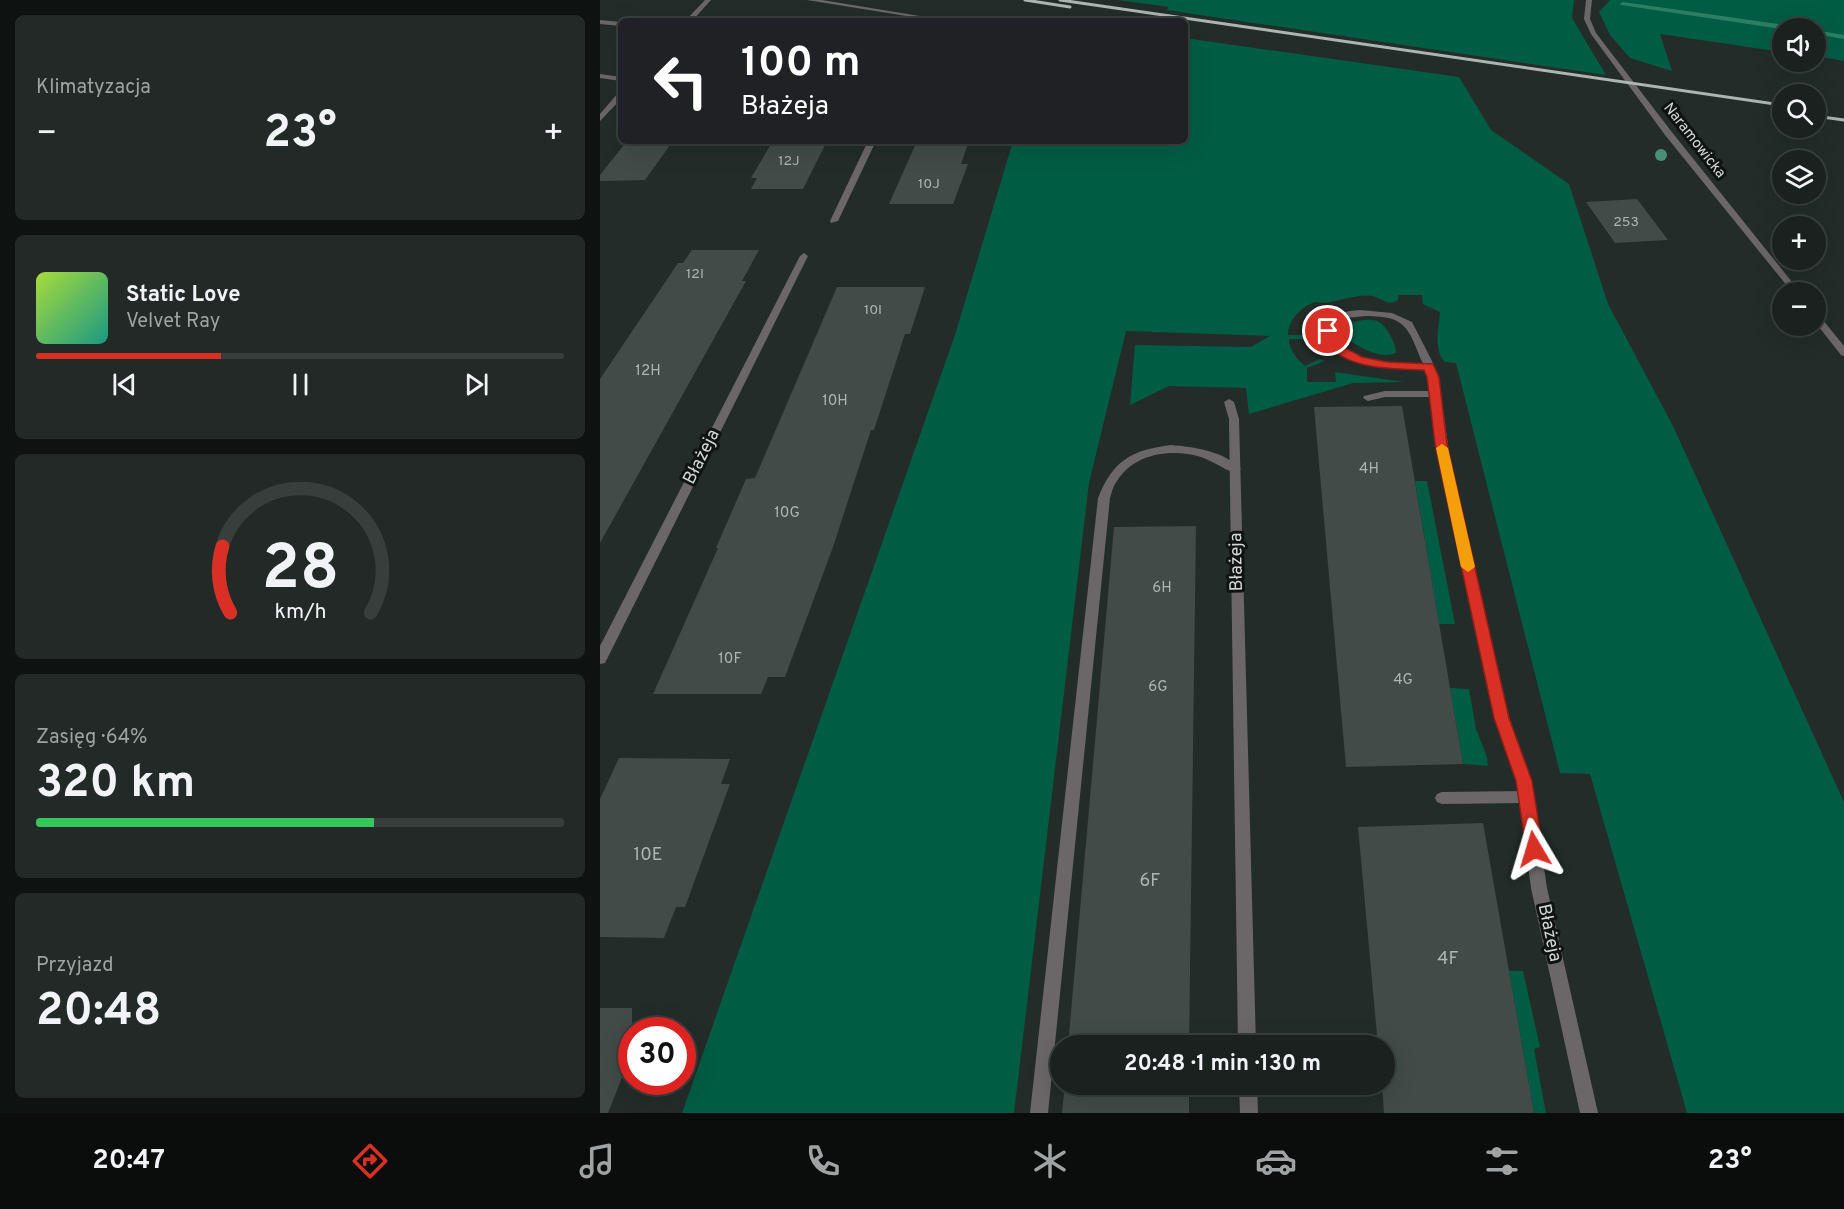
<!DOCTYPE html>
<html lang="pl">
<meta charset="utf-8">
<style>
body{margin:0;font-family:Overpass,sans-serif;background:#232927;color:#f1f3f6;height:100vh;display:flex;flex-direction:column;font-size:22px;white-space:nowrap}
*{box-sizing:border-box;margin:0}
p{font-size:20px;color:#9fa3a4}
.icon{flex:none;width:33px;height:33px;fill:none;stroke:currentColor;stroke-width:2;stroke-linecap:round;stroke-linejoin:round}
.map{position:relative;flex:1;overflow:hidden}
.sheet{display:flex;flex-direction:column;gap:15px;padding:15px;background:#0e1210;width:600px}
.sheet>*{flex:none}
.hud{position:absolute;left:18px;top:18px;width:570px;height:126px;border-radius:9px;box-shadow:0 6px 24px #0002,0 0 0 2px #383e3c;background:#202124;color:#fff;overflow:hidden}
.controls{position:absolute;left:1172px;top:18px;display:grid;gap:12px}
.controls a{display:grid;place-items:center;width:54px;height:54px;border-radius:50%;background:#1a211e;box-shadow:0 6px 24px #0002,0 0 0 2px #383e3c;font-size:30px}
.speed{position:absolute;left:18px;top:1017px;display:flex;gap:12px;font-size:30px;font-weight:700;text-align:center}
.speed>*{display:grid;place-content:center;width:78px;height:78px;border-radius:50%;background:#1a211e;box-shadow:0 6px 24px #0002,0 0 0 2px #383e3c;line-height:1}
.speed .limit{border:9px solid #d22;background:#fff;color:#111}
.pin{position:absolute;display:grid;place-items:center;width:51px;height:51px;color:#fff;margin:-26px;border:3px solid #fff;border-radius:50%;box-shadow:0 2px 6px #0007}
.me{position:absolute;width:66px;margin:-33px;rotate:353deg;stroke-linejoin:round;filter:drop-shadow(0 0 4px #0008)}
.turn{display:flex;align-items:center;gap:21px;height:126px;padding:0 24px;font-size:27px}
.turn .icon{width:78px;height:78px;stroke-width:2.5}
.turn b{display:block;font-size:42px;line-height:51px}
.big{font-size:45px;font-weight:700;line-height:1.1}
.sheet .tile{flex:1;display:flex;flex-direction:column;justify-content:center;gap:9px;min-width:0;padding:0 21px;border-radius:9px;background:#232927}
.sheet .dial{align-items:center;gap:0}
.dial svg{height:156px;overflow:visible;fill:none;stroke:#383e3c;stroke-width:7;stroke-linecap:round;text-anchor:middle}
.dial text{fill:#f1f3f6;stroke:none}
.song{display:flex;align-items:center;gap:18px}
.cover{width:72px;height:72px;border-radius:9px;background:linear-gradient(135deg,hsl(80 70% 55%),hsl(170 70% 35%))}
.played{height:6px;border-radius:3px;background:linear-gradient(90deg,#d93025 35%,#383e3c 35%)}
.keys{display:flex;justify-content:space-around;direction:ltr}
.heat{display:flex;justify-content:space-between;align-items:center;font-size:33px;direction:ltr}
.charge{height:9px;border-radius:4px;background:linear-gradient(90deg,#34c759 64%,#383e3c 0)}
.trip{position:absolute;left:450px;top:1035px;width:345px;height:60px;border-radius:30px;background:#1a211e;box-shadow:0 6px 24px #0002,0 0 0 2px #383e3c;font-weight:700;line-height:60px;text-align:center}
.tab-bar{display:flex;height:96px;justify-content:space-around;align-items:center;background:#0a0d0c;color:#9fa3a4}
.tab-bar .icon{width:42px;height:42px}
.tab-bar .active{color:#d93025}
.tab-bar b{font-size:27px;color:#f1f3f6}
main{display:flex;flex:1;min-height:0}
.map>svg:first-child{display:block}
.green{fill:#015c44}
.lines{fill:none;stroke-linecap:round;stroke-linejoin:round}
.stream{fill:#2b7f63;fill-rule:evenodd}
.building{fill:#414b47}
.service{fill:#6b6769;fill-rule:evenodd}
.minor{fill:#6b6769;fill-rule:evenodd}
.tertiary{fill:#6b6769;fill-rule:evenodd}
.rail{stroke:#adb4b1;stroke-width:3}
.tree{fill:#4a8e76}
.route{fill:#d93025;stroke:#8d1f18;stroke-width:1.5}
.slow{fill:#f59e0b}
.labels{text-anchor:middle;dominant-baseline:central;stroke-width:6;stroke-linejoin:round;paint-order:stroke}
.far-number-label{font-size:14px;fill:#aeb6b2}
.far-street-label{font-size:15px;fill:#d2d9d6;stroke:#0f1312}
.number-label{font-size:15px;fill:#aeb6b2}
.street-label{font-size:18px;fill:#d2d9d6;stroke:#0f1312}
.near-number-label{font-size:18px;fill:#aeb6b2}
</style>
<main>
<section class="sheet">
<div class="tile"><p>Klimatyzacja</p>
<div class="heat"><a>−</a><b class="big">23°</b><a>+</a></div>
</div>
<div class="tile">
<div class="song"><i class="cover"></i><div><b>Static Love</b><p>Velvet Ray</p></div></div>
<div class="played"></div>
<div class="keys"><svg class="icon" aria-label="previous" viewBox="0 0 24 24"><path d="M18 5L8 12l10 7zM5 5v14"/></svg><svg class="icon" aria-label="pause" viewBox="0 0 24 24"><path d="M8 5v14M16 5v14"/></svg><svg class="icon" aria-label="next" viewBox="0 0 24 24"><path d="M6 5l10 7-10 7zM19 5v14"/></svg></div>
</div>
<div class="tile dial"><svg viewBox="0 0 100 80">
<path d="M14 69A42 42 0 1 1 86 69"/>
<path d="M14 69A42 42 0 0 1 10 35" stroke="#d93025"/>
<text x="50" y="56" font-size="32" font-weight="700">28</text>
<text x="50" y="72" font-size="11">km/h</text>
</svg></div>
<div class="tile"><p>Zasięg · 64%</p><b class="big">320 km</b><div class="charge"></div></div>
<div class="tile"><p>Przyjazd</p><b class="big">20:48</b></div>
</section>
<div class="map">
<svg width="1244" height="1113" viewBox="0 0 1244 1113">
<rect width="100%" height="100%" fill="#232c28"/>
<g class="green">
<path d="M518,0H974L972,18L1006,75L566,10L569,7Z"/>
<path d="M1010,0H1244V61L1215,56V28H1182V52L1060,34L1072,71L1030,58L1010,35L999,12Z"/>
<path d="M585,38L859,77L891,130L969,184L1008,304L1073,426L1244,802V1113H1087L990,774L960,773L856,363L845,362C833,351 839,327 840,312L823,304L822,295H798V300C788,307 782,298 772,296C752,293 734,306 715,302C701,307 688,320 688,335H710V339H689C689,350 697,359 705,366L720,359L725,361L707,368V382H736L735,372L804,382L753,383L649,414L646,388L569,386L530,405L535,345L651,347L670,336L526,331L489,483L414,1113H82L355,335L413,141H585Z"/>
<path d="M763,320C768,320 774,319 779,322C787,326 797,346 796,353C779,360 757,346 743,336L741,330L748,323Z"/>
<path d="M815,481H827L855,624H839Z"/>
<path d="M850,688L869,689L876,729L887,757L888,766L863,764Z"/>
<path d="M909,971H923L940,1047L934,1049L946,1113H934Z"/>
</g>
<g class="lines">
<g class="stream">
<path d="M1023,2L1192,26L1195,28L1182,29L1021,5L1020,4Z"/>
<path d="M1215,30L1244,35V39L1215,34Z"/>
</g>
</g>
<g class="building">
<path d="M27,141H73L45,180L0,181V175Z"/>
<path d="M182,141H227L203,189H151L157,178H151L171,144H180Z"/>
<path d="M317,141H369L361,164H368L353,204H289Z"/>
<path d="M1037,199L1068,240L1015,243L986,202Z"/>
<path d="M92,250H159L142,281H146L0,543V379L78,263H83Z"/>
<path d="M237,287H325L310,334H305L274,430H271L233,547L185,677H168L161,694H53L118,548H116L146,479L155,478Z"/>
<path d="M802,406L863,764L746,767L714,407Z"/>
<path d="M596,526L589,1046H468L514,527Z"/>
<path d="M19,758L130,759L121,784H130L85,907H76L64,938L0,937V799Z"/>
<path d="M883,823L934,1113H784L782,1084H784V1046H778L758,827Z"/>
<path d="M0,1008H32V1052L8,1113H0Z"/>
<path d="M465,1084H589V1113H462Z"/>
</g>
<g class="lines">
<g class="service">
<path d="M785,391H837L842,394L837,397H785L768,401L763,398L764,396Z"/>
<path d="M571,445C594,447 624,451 641,469L635,473C623,469 613,461 601,457C572,448 534,453 517,481C513,486 512,492 510,498L448,1113H430L498,498C513,460 532,450 571,445Z"/>
<path d="M927,791L932,793L934,797L932,801L927,803L842,804L837,802L835,798L837,794L842,792Z"/>
</g>
<g class="minor">
<path d="M105,0H111L92,21H85Z"/>
<path d="M207,0H222L332,18L331,21H325V19Z"/>
<path d="M0,20L21,22V26L0,24Z"/>
<path d="M0,74L21,77V81L0,78Z"/>
<path d="M18,93H21V99L0,121V114Z"/>
<path d="M268,141H276L238,221L231,223L230,221Z"/>
<path d="M204,253L208,256L7,659L5,663L0,664V646L200,256Z"/>
<path d="M760,310L792,313L812,322L832,361L840,386L851,467L909,718L931,781L947,888L998,1113H980L931,888L917,781L895,718L840,467C834,435 836,401 825,370C800,369 753,367 732,351C729,348 726,343 724,339C725,315 738,312 760,310ZM766,316C808,316 808,329 823,364C794,362 753,363 733,339L735,324L746,318Z"/>
<path d="M629,399L634,402L639,419L656,1046H638L629,419L624,402Z"/>
<path d="M639,1084H657L658,1113H640Z"/>
</g>
<g class="tertiary">
<path d="M986,0H992L990,19L996,33L1071,131L1200,292H1192L1065,135L991,34L984,19Z"/>
<path d="M1215,313L1218,314L1244,346V356L1241,355L1215,322Z"/>
</g>
<g class="rail">
<path d="M425,0L470,7"/>
<path d="M460,0L1182,105"/>
<path d="M1215,116L1244,120"/>
</g>
</g>
<circle class="tree" cx="1061" cy="155" r="6"/>
<path class="route" d="M728,328L733,331L738,344L762,357L787,362L833,364L839,377L847,444L909,718L932,781L943,849L941,855L934,857L928,855L926,849L916,781L894,718L843,482L835,444L827,377L824,370C795,369 754,370 730,348C726,344 724,336 722,331Z"/>
<path class="slow" d="M842,444L848,448L875,567L868,572L861,567L836,448Z"/>
<g class="labels">
<g class="far-number-label">
<text x="189" y="161">12J</text>
<text x="329" y="184">10J</text>
<text x="1026" y="222">253</text>
<text x="95" y="274">12I</text>
<text x="273" y="310">10I</text>
</g>
<g class="far-street-label">
<text transform="translate(1094 141) rotate(52)">Naramowicka</text>
</g>
<g class="number-label">
<text x="48" y="371">12H</text>
<text x="235" y="401">10H</text>
<text x="769" y="469">4H</text>
<text x="187" y="513">10G</text>
<text x="562" y="588">6H</text>
<text x="130" y="659">10F</text>
<text x="803" y="680">4G</text>
<text x="558" y="687">6G</text>
</g>
<g class="street-label">
<text transform="translate(102 457) rotate(-63)">Błażeja</text>
<text transform="translate(637 562) rotate(-91)">Błażeja</text>
<text transform="translate(949 933) rotate(78)">Błażeja</text>
</g>
<g class="near-number-label">
<text x="48" y="855">10E</text>
<text x="550" y="881">6F</text>
<text x="848" y="959">4F</text>
</g>
</g>
</svg>
<div class="controls">
<a><svg class="icon" aria-label="sound" viewBox="0 0 24 24"><path d="M4 9h4l5-4v14l-5-4H4zM17 9q2 3 0 6"/></svg></a>
<a><svg class="icon" aria-label="search" viewBox="0 0 24 24"><circle cx="10" cy="10" r="6"/><path d="M15 15l6 6"/></svg></a>
<a><svg class="icon" aria-label="layers" viewBox="0 0 24 24"><path d="M12 4l9 5-9 5-9-5zM3 14l9 5 9-5"/></svg></a>
<a>+</a>
<a>−</a>
</div>
<div class="speed"><div class="limit">30</div></div>
<div class="pin" style="left:728px;top:331px;background:#d93025"><svg class="icon" aria-label="arrive" viewBox="0 0 24 24"><path d="M6 21V4h12l-3 4 3 4H6"/></svg></div>
<svg class="me" style="left:934px;top:849px" viewBox="-20 -20 40 40"><path d="M0-17L14 15 0 8-14 15z" fill="#d93025" stroke="#fff" stroke-width="4"/></svg>
<div class="trip">20:48 · 1 min · 130 m</div>
<div class="hud">
<div class="turn"><svg class="icon" aria-label="left" viewBox="0 0 24 24"><path d="M17 20v-9H6M10 6l-5 5 5 5"/></svg><div><b>100 m</b>Błażeja</div></div>
</div>
</div>
</main>
<nav class="tab-bar">
<b>20:47</b>
<svg class="icon active" aria-label="directions" viewBox="0 0 24 24"><path d="M12 3l9 9-9 9-9-9zM9 14v-3h6M13 9l2 2-2 2"/></svg>
<svg class="icon" aria-label="music" viewBox="0 0 24 24"><path d="M9 18V5l10-2v13"/><circle cx="6" cy="18" r="3"/><circle cx="16" cy="16" r="3"/></svg>
<svg class="icon" aria-label="phone" viewBox="0 0 24 24"><path d="M5 4h4l2 5-3 2q2 4 5 5l2-3 5 2v4C11 20 4 13 5 4z"/></svg>
<svg class="icon" aria-label="climate" viewBox="0 0 24 24"><path d="M12 3v18M4 7l16 10M4 17L20 7"/></svg>
<svg class="icon" aria-label="car" viewBox="0 0 24 24"><path d="M5 17H2v-5l4-1 3-4h7l3 4 3 1v5h-3M9 17h6M6 11h13"/><circle cx="7" cy="17" r="2"/><circle cx="17" cy="17" r="2"/></svg>
<svg class="icon" aria-label="filters" viewBox="0 0 24 24"><path d="M4 7h16M4 17h16"/><circle cx="9" cy="7" r="2"/><circle cx="15" cy="17" r="2"/></svg>
<b>23°</b>
</nav>
